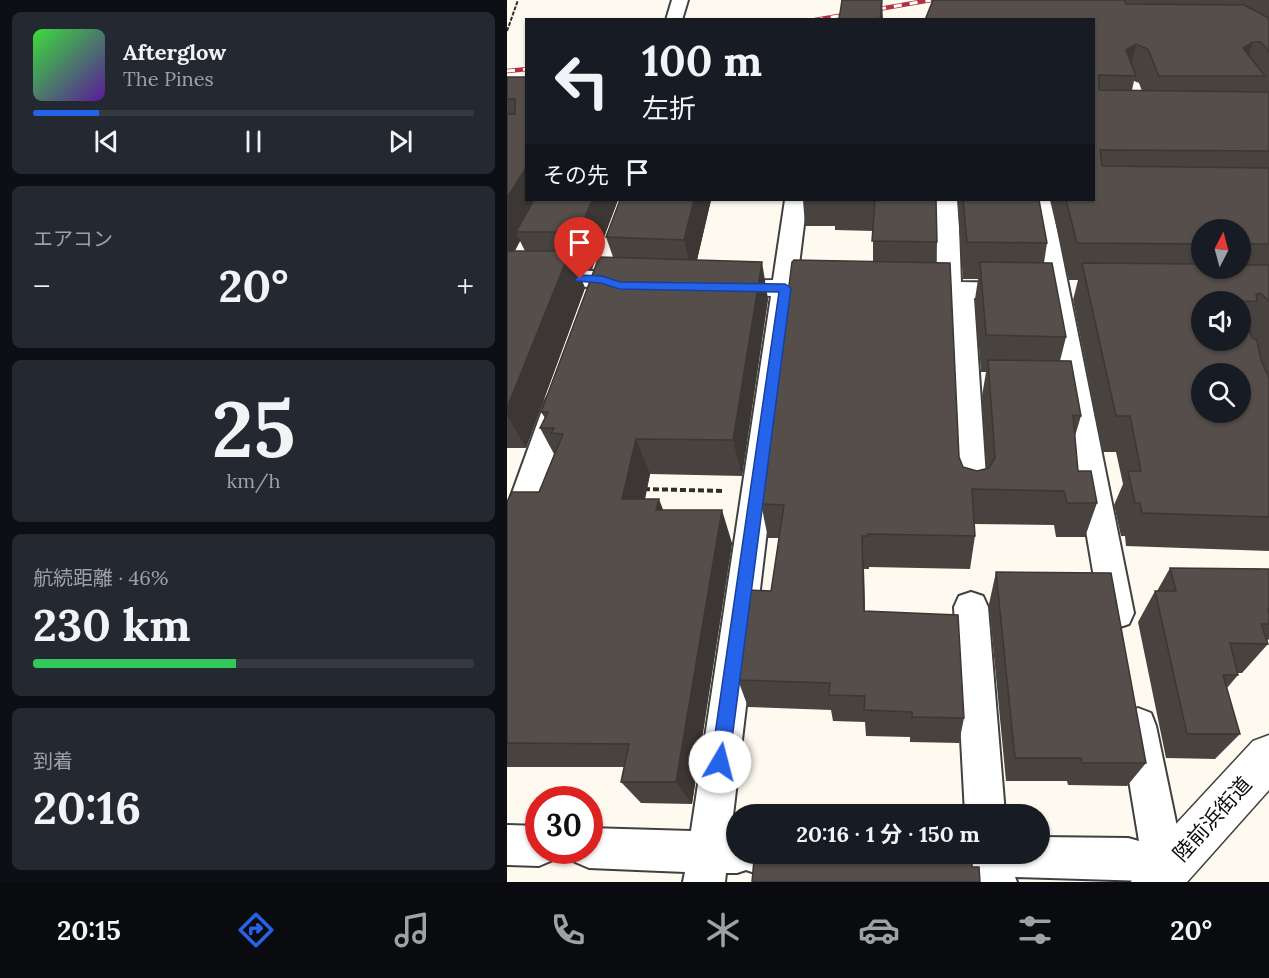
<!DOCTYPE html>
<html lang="ja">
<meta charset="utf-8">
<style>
body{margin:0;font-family:Lora,"Noto Sans JP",serif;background:#242831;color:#f1f3f6;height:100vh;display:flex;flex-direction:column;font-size:22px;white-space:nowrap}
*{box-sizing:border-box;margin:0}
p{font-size:20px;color:#9ea1a6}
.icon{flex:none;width:33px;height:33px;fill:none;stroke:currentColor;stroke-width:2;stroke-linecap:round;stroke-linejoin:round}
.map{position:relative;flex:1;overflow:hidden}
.drawer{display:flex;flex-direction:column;gap:12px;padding:12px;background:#0d0f14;width:507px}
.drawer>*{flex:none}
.hud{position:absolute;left:18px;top:18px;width:570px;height:183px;border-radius:0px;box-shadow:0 2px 4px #0004;background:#171b24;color:#f1f3f6;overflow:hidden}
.needle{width:39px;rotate:6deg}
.buttons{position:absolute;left:684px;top:219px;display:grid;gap:12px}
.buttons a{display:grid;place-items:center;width:60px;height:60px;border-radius:50%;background:#171b24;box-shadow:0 2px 4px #0004;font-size:30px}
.speed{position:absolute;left:18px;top:786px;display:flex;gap:12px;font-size:30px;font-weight:700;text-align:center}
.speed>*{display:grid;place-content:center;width:78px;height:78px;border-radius:50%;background:#171b24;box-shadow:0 2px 4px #0004;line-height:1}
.speed .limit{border:9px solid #d22;background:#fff;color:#111}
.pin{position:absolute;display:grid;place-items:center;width:51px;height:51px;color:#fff;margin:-62px -26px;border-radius:50% 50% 50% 0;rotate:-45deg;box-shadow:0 0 6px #0007}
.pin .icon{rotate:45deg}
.me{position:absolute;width:66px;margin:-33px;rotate:8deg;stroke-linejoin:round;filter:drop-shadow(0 0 4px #0008)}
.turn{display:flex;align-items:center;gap:21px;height:126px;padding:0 18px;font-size:27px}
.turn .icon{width:78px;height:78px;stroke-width:2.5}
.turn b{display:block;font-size:42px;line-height:51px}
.then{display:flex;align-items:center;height:57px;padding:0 18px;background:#0003;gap:12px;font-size:22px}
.big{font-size:45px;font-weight:700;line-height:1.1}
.drawer .card{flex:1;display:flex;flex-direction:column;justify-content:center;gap:9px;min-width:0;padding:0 21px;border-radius:9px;background:#242831}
.drawer .dial{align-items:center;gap:0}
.dial b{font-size:78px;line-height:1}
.song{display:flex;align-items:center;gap:18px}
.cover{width:72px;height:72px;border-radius:9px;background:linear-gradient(135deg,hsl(120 70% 55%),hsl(270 70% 35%))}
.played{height:6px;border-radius:3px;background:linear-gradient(90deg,#2563eb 15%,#363941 15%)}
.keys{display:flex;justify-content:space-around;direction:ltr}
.heat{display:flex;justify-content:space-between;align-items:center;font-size:33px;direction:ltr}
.charge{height:9px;border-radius:4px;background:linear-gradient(90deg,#34c759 46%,#363941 0)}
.trip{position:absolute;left:219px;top:804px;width:324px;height:60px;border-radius:30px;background:#171b24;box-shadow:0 2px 4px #0004;font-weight:700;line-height:60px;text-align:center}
.tabs{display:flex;height:96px;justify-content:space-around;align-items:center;background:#090b0e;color:#9ea1a6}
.tabs .icon{width:42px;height:42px}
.tabs .current{color:#2563eb}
.tabs b{font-size:27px;color:#f1f3f6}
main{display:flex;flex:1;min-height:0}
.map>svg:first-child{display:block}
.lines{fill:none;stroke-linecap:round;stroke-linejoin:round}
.minor-casing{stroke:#404040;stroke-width:4}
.tertiary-casing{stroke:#404040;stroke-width:3}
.path-far1{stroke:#2f2f2f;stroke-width:2;stroke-dasharray:4 1.5;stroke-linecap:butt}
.path{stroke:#2f2f2f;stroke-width:4;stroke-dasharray:6 3;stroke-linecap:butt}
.minor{fill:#fff;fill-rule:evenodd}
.tertiary{fill:#fff;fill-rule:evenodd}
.rail-casing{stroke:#b33040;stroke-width:4.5}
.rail{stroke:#fff;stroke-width:3;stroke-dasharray:8;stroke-linecap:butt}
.wall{fill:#494340;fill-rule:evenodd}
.shaded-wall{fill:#3c3734}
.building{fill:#554e4a;stroke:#3c3734;stroke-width:1.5;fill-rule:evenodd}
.route{fill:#2563eb;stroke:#184099;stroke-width:1.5}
.labels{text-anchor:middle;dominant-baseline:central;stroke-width:6;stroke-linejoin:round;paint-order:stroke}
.near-street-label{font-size:21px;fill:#0d0d0d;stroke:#fff}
</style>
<main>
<section class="drawer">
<div class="card">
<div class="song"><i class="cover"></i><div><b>Afterglow</b><p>The Pines</p></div></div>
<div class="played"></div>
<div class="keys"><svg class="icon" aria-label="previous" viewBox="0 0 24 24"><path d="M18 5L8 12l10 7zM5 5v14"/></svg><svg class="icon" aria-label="pause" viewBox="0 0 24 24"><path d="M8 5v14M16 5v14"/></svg><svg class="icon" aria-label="next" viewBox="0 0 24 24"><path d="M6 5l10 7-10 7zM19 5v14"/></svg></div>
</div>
<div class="card"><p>エアコン</p>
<div class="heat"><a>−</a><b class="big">20°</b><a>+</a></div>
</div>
<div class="card dial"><b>25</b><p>km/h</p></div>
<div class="card"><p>航続距離 · 46%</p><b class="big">230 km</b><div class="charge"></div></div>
<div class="card"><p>到着</p><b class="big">20:16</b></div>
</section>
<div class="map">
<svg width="762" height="882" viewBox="0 0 762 882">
<rect width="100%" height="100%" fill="#fefaef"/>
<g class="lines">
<g class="minor-casing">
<g id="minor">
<path d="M165,0H181L175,20H159Z"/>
<path d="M278,200H300L290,281L327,283L331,289L327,295L288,296L224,832L230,833V854H532V837L621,838L632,841L613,726L618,713L631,708L644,713L649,726L679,870L674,882L508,877L510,882H468L467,877L251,874L239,870L230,873H219L218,882H176L178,872L82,868L68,862L63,850H82V828L184,831L264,296L213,293L209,287L213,281L266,280Z"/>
<path d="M429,200H451L454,282L508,283L516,285L520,291L516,297L467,298L480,492L476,501L465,504L454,501L450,492L442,298L396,296L392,290L396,284L430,282Z"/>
<path d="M523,200H544L627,613L622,624L610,628L598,624L593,613Z"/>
<path d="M0,270L95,271L129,281L133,286L129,291L112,294L92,287L0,286Z"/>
<path d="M52,392L62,395L66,402L16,550L11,560L0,564V507L38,402L42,395Z"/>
<path d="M464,592L476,596L481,607L498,814H458L447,607L452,596Z"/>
<path d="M0,825L32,826V850H50L46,860L32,866L0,865Z"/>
</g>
</g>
<g class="tertiary-casing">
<path id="tertiary" d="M762,735V790L680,882H624L631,865L746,741Z"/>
</g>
<path class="path-far1" d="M0,31L11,0"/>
<path class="path" d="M137,489L217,491"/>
<use href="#minor" class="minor"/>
<use href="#tertiary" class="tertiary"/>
<g class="rail-casing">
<g id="rail">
<path d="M308,20L424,0"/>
<path d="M0,71L20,69"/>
</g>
</g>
<use href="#rail" class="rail"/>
</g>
<g class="wall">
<path d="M426,0H762V551L619,546L618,536H614L607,505L616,484L609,452H596L566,300L571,280H562L543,200H586ZM627,81L632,83L635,91L625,90ZM694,230H734V268H694ZM734,302V340H694Z"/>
<path d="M0,77H20V200H111L85,269H70L78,288L19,448H0ZM13,241L18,251H8Z"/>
<path d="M113,200H204L190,260L261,299L235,476L143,474L138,499L156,510L225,543L185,804L134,803L114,782L117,767H0V502L32,492L47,454L33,428L38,418L34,412L106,257L99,237Z"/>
<path d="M296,200H432H429L430,242L429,263L452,457L456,467L470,471L480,469L475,396L479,372H474L468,299L471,279H456L450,200H532L540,243L537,263L559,337L553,361L574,416L568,436L571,471L590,503L578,537H549L547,525L467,524L468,536L463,569L362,567V569H357L358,611L457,718L452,743L403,742V737L359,736L358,722L326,721L324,710L241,707L231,680L264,591L272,538H261L254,504L366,261V231L328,230V226H298Z"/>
<path d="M663,568L762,569V639L760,641L761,644L735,673H730L731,675L720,688L733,734L708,759L659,758L631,622L648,591H650Z"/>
<path d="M489,572L639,763L620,786L561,785L560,781H499L482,604Z"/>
</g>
<g class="shaded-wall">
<path d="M375,0L376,20H373Z"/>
<path d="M746,42L734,76L736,48Z"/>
<path d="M629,44L622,75L619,50Z"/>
<path d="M20,166V200H36L9,232L13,241L0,264V198Z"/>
<path d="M85,200H111L85,269L72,232Z"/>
<path d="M187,200H204L186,277L177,240Z"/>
<path d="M63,251L78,288L19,448L0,415V408Z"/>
<path d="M255,262L261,299L235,476L226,440Z"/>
<path d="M129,439L143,474L131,533L115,499Z"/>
<path d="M152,499L165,533L149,510Z"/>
<path d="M215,510L225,543L185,804L169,782Z"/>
<path d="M355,536L357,569L358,641L357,611Z"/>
</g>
<g class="building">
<path d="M335,0H375L373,20H332Z"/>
<path d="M426,0H617L619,4L737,5L762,18V52L754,42H746L736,48L758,76H652L641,49L629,44L619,50L629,76L592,75V90L762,92V151L593,150L595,166L762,168V244H734V230H694V244L570,243L559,200H586V20H418Z"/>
<path d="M0,77H20V166L0,198V114H8V99H0Z"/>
<path d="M27,200H85L72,232H9Z"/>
<path d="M113,200H187L177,240L99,237Z"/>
<path d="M368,200H429L430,242L365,241Z"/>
<path d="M456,200H532L540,243L460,242Z"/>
<path d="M0,251H63L0,408Z"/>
<path d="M92,257L255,262L226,440L129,439L115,499H152L149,510H215L169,782H114L122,744L0,743V502L5,492H32L56,434L44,433L47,428H33L41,412H34Z"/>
<path d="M287,260L443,263L452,457L456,467L470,471L482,468L488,458L481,360L564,361L574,416L566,415L571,471H584L590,503H560L557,491L465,489L468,536L361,534V536H355L357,611L451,615L457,718L405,717V712L357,710L358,696L322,695L323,683L231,680L242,590L264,591L277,505L254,504L285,262Z"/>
<path d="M473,262L545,263L559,337L479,335Z"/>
<path d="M575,263L694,264V268H734V265H762V301L753,293L749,295L750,301L694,302V340H734V308L745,338L750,340L754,360L762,378V517L635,513L633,503H628L621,471H634L623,416H609ZM694,374H734V412H694Z"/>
<path d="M663,568L762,569V610H761L762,614V624H754L761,644L723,643L731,675H716L733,734H680L648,591H669Z"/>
<path d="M489,572L604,573L639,763H575L574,758H508Z"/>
<path d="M247,860L465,863V867H472L473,882H245Z"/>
</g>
<path class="route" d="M73,275L95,276L113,282L278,284L284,288L222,762L220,769L213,771L207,769L204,762L272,292L112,289L94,283L69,281L68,279Z"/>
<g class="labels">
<g class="near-street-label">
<text transform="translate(705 819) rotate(-48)">陸前浜街道</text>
</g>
</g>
</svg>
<div class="buttons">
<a><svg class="needle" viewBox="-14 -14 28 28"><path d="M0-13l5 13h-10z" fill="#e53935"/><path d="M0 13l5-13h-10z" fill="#9ea1a6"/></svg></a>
<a><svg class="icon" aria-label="sound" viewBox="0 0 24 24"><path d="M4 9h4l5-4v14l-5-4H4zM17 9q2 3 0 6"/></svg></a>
<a><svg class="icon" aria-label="search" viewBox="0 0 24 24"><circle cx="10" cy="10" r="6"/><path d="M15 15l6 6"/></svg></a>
</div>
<div class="speed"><div class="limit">30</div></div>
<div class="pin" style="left:73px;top:279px;background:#d93025"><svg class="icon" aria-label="arrive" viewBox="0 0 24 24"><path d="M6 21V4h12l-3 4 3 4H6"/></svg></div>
<svg class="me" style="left:213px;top:762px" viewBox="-20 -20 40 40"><circle r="19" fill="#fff"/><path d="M0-13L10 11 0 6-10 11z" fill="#2563eb"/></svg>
<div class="trip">20:16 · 1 分 · 150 m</div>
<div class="hud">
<div class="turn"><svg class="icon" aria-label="left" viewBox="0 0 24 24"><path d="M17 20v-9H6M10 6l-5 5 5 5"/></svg><div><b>100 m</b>左折</div></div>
<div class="then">その先<svg class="icon" aria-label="arrive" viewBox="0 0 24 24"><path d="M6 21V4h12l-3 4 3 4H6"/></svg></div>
</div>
</div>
</main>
<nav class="tabs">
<b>20:15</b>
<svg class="icon current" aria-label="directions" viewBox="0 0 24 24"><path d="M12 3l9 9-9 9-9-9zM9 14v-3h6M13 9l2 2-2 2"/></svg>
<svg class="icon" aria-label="music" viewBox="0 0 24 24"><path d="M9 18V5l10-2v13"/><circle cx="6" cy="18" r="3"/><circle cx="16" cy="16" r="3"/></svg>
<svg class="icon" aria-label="phone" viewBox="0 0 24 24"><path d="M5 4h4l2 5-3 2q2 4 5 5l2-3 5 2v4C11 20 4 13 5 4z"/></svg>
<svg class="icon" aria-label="climate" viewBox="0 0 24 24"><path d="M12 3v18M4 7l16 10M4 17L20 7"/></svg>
<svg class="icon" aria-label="car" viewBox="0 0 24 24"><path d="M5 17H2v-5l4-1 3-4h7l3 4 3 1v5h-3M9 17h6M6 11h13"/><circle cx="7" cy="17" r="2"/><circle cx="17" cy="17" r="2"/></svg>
<svg class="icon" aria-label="filters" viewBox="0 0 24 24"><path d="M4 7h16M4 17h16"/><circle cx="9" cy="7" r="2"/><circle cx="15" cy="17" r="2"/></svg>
<b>20°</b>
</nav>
